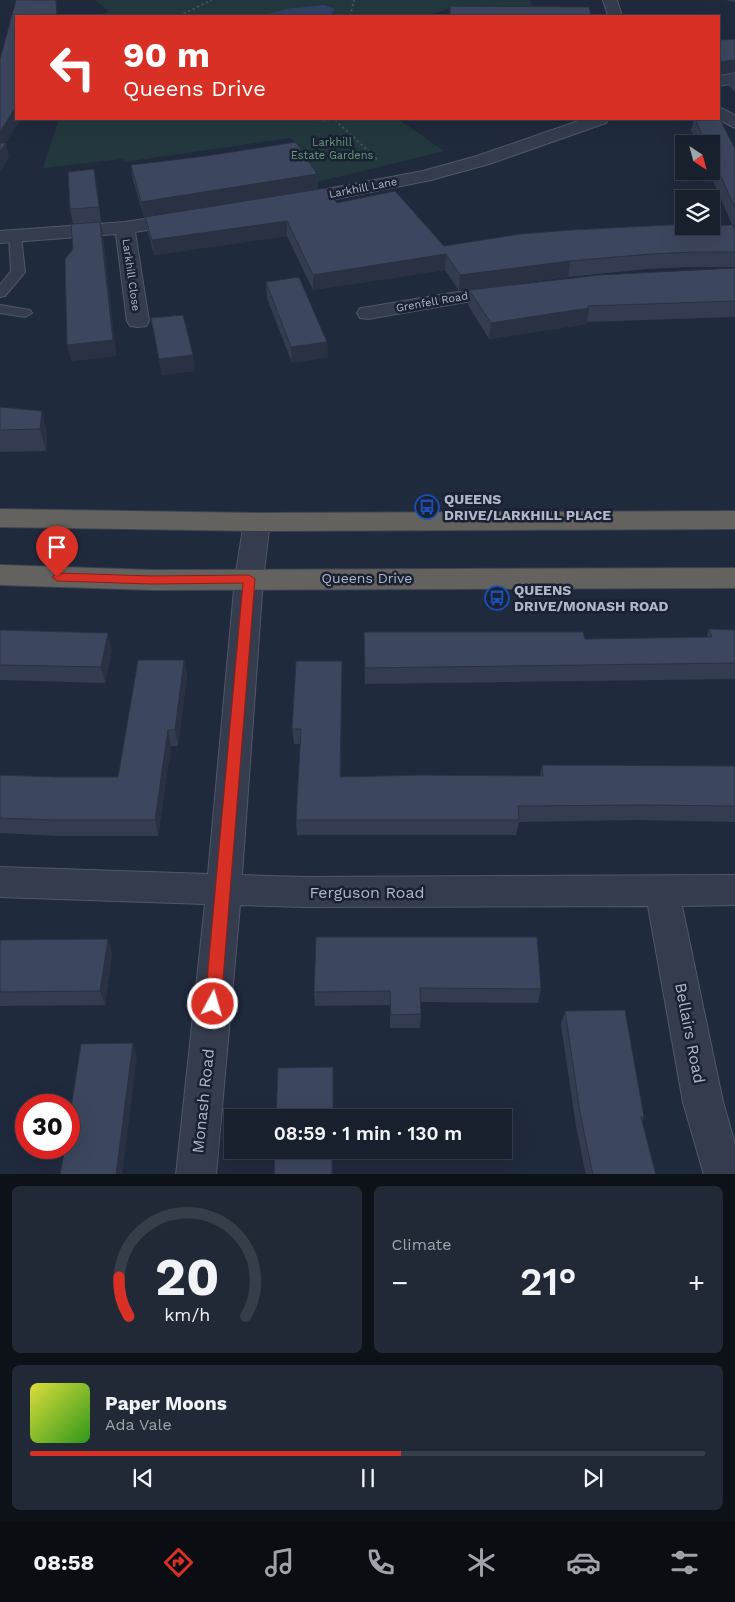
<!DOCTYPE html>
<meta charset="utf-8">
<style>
body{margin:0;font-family:"Work Sans",sans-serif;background:#212836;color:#f1f3f6;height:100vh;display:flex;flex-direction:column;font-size:19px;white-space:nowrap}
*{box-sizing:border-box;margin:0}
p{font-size:16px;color:#9fa3aa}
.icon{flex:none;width:28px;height:28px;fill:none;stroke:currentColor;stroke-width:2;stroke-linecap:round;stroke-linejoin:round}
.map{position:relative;height:1174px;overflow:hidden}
.details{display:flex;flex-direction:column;gap:12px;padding:12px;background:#0d1219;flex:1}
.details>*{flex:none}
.guide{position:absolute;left:15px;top:15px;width:705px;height:105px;border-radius:0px;box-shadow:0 5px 20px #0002,0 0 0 1px #363e4a;background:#d93025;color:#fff;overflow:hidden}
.needle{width:32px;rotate:144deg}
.controls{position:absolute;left:675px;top:135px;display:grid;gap:10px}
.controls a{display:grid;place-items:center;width:45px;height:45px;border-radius:0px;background:#18202e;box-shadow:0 5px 20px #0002,0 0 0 1px #363e4a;font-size:25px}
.speed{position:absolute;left:15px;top:1094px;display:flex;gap:10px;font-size:25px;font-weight:700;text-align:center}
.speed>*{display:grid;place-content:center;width:65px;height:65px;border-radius:50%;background:#18202e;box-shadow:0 5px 20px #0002,0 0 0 1px #363e4a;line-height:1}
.speed .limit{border:8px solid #d22;background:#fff;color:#111}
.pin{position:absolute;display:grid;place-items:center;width:42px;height:42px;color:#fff;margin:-51px -21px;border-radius:50% 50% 50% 0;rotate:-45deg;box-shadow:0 0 5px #0007}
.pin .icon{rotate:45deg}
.me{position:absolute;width:55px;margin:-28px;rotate:6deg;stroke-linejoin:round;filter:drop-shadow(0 0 4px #0008)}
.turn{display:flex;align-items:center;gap:18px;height:105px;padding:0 25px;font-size:22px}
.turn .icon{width:65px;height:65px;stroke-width:2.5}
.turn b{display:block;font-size:35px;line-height:42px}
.big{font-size:38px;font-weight:600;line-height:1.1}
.details .tile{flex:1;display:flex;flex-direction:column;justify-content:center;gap:8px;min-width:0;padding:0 18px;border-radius:8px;background:#212836}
.details .dial{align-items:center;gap:0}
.dial svg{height:130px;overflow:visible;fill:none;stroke:#363e4a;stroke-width:7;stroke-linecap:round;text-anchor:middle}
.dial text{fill:#f1f3f6;stroke:none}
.song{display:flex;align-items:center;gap:15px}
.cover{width:60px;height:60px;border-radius:8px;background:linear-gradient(135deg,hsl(60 70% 55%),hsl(110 70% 35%))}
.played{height:5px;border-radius:2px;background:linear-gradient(90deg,#d93025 55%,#363e4a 55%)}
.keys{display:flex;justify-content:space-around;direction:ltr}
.heat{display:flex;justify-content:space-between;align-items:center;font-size:28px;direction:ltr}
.details .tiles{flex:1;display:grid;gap:12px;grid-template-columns:1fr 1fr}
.tile:last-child{grid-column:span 2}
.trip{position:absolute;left:224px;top:1109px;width:288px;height:50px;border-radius:0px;background:#18202e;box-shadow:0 5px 20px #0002,0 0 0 1px #363e4a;font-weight:600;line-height:50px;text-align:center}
.dock{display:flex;height:80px;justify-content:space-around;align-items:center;background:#0a0d12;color:#9fa3aa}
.dock .icon{width:35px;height:35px}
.dock .on{color:#d93025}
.dock b{font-size:22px;color:#f1f3f6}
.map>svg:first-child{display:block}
.green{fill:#23383e}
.water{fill:#314164}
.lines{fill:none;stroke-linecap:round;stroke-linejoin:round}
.service-casing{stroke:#505768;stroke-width:2}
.minor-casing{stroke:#505768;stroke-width:2}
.trunk-casing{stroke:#3d4455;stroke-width:2}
.path{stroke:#3d5458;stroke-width:2;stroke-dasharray:2.5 2.5;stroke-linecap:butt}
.service{fill:#353c4d;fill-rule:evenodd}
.minor{fill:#353c4d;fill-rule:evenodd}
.trunk{fill:#63625f;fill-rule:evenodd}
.wall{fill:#343c51}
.shaded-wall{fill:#2a3142}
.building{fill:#3c465e;stroke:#2a3142}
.route{fill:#d93025;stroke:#8d1f18}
.labels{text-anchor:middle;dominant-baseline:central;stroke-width:5;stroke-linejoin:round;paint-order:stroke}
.far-park-label{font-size:11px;fill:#659c77;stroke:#1a2132}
.far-street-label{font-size:11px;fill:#b0b7c9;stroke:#1a2132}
.poi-label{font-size:14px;font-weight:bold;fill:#b0b7c9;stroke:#1a2132;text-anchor:start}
.street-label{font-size:14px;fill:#b0b7c9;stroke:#1a2132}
.near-street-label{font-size:16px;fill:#b0b7c9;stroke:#1a2132}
</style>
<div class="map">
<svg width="735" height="1175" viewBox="0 0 735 1175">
<rect width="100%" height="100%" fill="#202a3d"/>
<g class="green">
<path d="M95,0H529L533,7L459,5L426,16H98L109,11Z"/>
<path d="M59,119H398L444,151L317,182L291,138L124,162L122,159L43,168Z"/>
</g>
<path class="water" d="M324,5L335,9L332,13L336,16H261L286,9Z"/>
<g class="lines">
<g class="service-casing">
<g id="service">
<path d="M15,232L21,236L25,272L5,296L0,297V285L11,271L9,236Z"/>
<path d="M0,305L30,310L32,313L25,317L0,313Z"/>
</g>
</g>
<g class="minor-casing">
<g id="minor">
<path d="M603,0H617L622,16H608Z"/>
<path d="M735,73V83L719,86V76Z"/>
<path d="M719,107L735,115V128L718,119Z"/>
<path d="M584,119H609L606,123L489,164L431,180L295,207L288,205L286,201L288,197L295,195L423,171L477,156Z"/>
<path d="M184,213L191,215L194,219L191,223L135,232L149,321L146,326L138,327L130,326L127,321L116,234L0,243V231L125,222Z"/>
<path d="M505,284L512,286L515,290L512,294L368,319L360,318L357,313L360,308L368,307Z"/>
<path d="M257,513L266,516L270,522L263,579L242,875L304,877L735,875V905L682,906L723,1102L735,1144V1175H704L683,1102L648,906L304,907L240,905L216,1175H176L205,904L0,897V867L208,874L235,579L244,522L248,516Z"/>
</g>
</g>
<g class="trunk-casing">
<g id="trunk">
<path d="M0,509L257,513L735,511V529L257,531L0,527Z"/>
<path d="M0,565L153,570L735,568V588L153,590L0,585Z"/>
</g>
</g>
<g class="path">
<path d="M179,16L212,0"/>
<path d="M350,16L354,0"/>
<path d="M313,119L323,121L342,119"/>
<path d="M335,120L379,161"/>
</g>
<use href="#service" class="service"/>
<use href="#minor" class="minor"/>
<use href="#trunk" class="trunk"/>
</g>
<g class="wall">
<path d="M725,0H735V2Z"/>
<path d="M732,73H735V92L729,86Z"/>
<path d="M694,119H719L735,149V267H689L648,269L568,277L459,291L445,270L313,290L287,236L154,255L148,232L145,217H144L133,180L131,165L317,174L318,189L337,203L444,246L732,225L709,171H711V144H697L691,130Z"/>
<path d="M97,184L101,222H100L103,237L116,356L71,361L73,224L70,209Z"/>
<path d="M735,268V317L587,322V324L489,339L468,305L469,290Z"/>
<path d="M266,282L328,357L292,363L267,298Z"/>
<path d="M151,318L195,371L162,375Z"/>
<path d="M0,407L47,433L46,451L0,452Z"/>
<path d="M709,629L735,630V679L365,684L364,632L585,639L707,637Z"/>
<path d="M0,630L112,650L105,683L0,680Z"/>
<path d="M184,660L187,676L178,746H171L158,836H58L0,833V775L56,777H118Z"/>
<path d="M342,661L341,777L540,776L542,765L735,766V822L637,820L519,822L516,835H297L296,820L300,744H294L292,729Z"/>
<path d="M316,937L541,989L538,1003L420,1002L421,1014L420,1028H390V1005L315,1006L314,992Z"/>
<path d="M108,939L112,953L105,1005L0,1006V940Z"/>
<path d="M565,1011L644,1117L642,1122L656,1175H586L576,1126L561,1025Z"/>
</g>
<g class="shaded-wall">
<path d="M56,0H57L58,16H57Z"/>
<path d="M735,60V72L719,75V69L720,62Z"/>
<path d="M16,106V119H20L19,122L0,152V132Z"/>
<path d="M6,143L9,157L0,172V152Z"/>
<path d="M94,169L97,184L101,222L99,207Z"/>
<path d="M317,174L318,189L144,217L141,202Z"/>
<path d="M287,221V236L154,255L152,240Z"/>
<path d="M100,222L103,237L116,356L71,361L67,345Z"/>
<path d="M446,254L445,270L313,290V275Z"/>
<path d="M570,261L568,277L459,291L460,275Z"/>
<path d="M589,308L587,324L489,339L491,323Z"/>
<path d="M327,342L328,357L292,363L291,347Z"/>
<path d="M193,355L195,371L162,375L159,359Z"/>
<path d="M42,411L47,433L46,451L40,429Z"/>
<path d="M108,633L112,650L105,683L101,667Z"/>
<path d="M184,660L187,676L178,746L175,730Z"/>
<path d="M342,661V677L340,793V777Z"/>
<path d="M168,730L171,746L158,836L155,820Z"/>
<path d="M108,939L112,953L105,1005L100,991Z"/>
<path d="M133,1043L137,1057L122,1175H116Z"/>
<rect x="332" y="1150" width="1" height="25"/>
</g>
<g class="building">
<path d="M16,0H56L57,16H16V106L15,108L0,132V59Z"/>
<path d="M450,6L589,7L591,16H450Z"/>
<path d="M735,39V60L720,62L719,61V40Z"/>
<path d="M719,117L735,149V208L711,154V144H706L695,119H719Z"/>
<path d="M296,142L317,174L141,202L131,165L206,156Z"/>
<path d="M0,143H6L0,152Z"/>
<path d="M94,169L99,207L70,209L68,172Z"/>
<path d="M326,188L337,203L395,191L444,246L520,234L570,230L668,225H684V226L733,225L735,231V252H692L651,254L570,261L460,275L446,254L313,275L287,221L152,240L145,217Z"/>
<path d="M100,222L113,340L67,345L65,259L73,249L71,224Z"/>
<path d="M735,268V301L588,306L589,308L491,323L469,290L599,275Z"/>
<path d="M299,277L327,342L291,347L266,282Z"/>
<path d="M183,315L193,355L159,359L151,318Z"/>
<path d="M0,407L42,411L40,429L0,430Z"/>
<path d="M709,629L735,630V663L365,668L364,632H583L585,639L712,637Z"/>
<path d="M0,630L108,633L101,667L0,665Z"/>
<path d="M138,660H184L175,730H168L155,820H53L0,818V775L56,777H118Z"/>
<path d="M296,661H342L340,777L420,775L543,776L542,765L735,766V806L641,805L518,806L519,820H296L301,729H292Z"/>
<path d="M316,937H537L541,989L420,988L421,1014L391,1015L390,991L314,992Z"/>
<path d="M108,939L100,991L0,992V940Z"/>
<path d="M625,1010L644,1117H641L656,1175H593L580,1113L565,1011Z"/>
<path d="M133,1043L116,1175H60L65,1148H69V1121L81,1044Z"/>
<path d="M333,1067V1118H276L278,1068Z"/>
<path d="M275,1150H332V1175H274Z"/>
</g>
<path class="route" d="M57,573L152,576L249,575L255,579L221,1004L218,1009L213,1011L208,1009L205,1004L243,583L152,584L57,581L52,577Z"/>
<defs>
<g id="bus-ring" transform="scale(1.25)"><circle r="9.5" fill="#1a2132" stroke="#1a4fb4" stroke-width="1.5"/><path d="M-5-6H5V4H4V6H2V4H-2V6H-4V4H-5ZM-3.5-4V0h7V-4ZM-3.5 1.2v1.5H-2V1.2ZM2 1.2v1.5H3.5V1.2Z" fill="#1a4fb4"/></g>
</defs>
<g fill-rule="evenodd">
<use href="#bus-ring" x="427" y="507"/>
<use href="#bus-ring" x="497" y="598"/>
</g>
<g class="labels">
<g class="far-park-label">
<text x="332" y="142">Larkhill<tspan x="332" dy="13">Estate Gardens</tspan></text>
</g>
<g class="far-street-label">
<text transform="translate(363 188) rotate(-11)">Larkhill Lane</text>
<text transform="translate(131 275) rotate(82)">Larkhill Close</text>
<text transform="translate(432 302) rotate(-10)">Grenfell Road</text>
</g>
<g class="poi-label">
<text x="444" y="499">QUEENS<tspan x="444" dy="16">DRIVE/LARKHILL PLACE</tspan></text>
<text x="514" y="590">QUEENS<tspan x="514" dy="16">DRIVE/MONASH ROAD</tspan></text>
</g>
<g class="street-label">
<text x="367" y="578">Queens Drive</text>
</g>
<g class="near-street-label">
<text x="367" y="892">Ferguson Road</text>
<text transform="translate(690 1033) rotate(79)">Bellairs Road</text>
<text transform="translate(203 1101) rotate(-84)">Monash Road</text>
</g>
</g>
</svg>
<div class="controls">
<a><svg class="needle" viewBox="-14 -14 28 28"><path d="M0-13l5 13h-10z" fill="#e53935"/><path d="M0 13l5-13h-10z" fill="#9fa3aa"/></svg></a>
<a><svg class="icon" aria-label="layers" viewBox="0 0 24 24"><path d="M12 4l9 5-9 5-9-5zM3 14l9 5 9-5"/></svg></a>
</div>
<div class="speed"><div class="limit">30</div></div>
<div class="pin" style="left:57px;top:577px;background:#d93025"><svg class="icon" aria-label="arrive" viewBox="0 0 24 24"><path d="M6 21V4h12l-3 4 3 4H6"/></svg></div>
<svg class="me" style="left:213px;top:1004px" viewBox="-20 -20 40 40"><circle r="17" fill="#d93025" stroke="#fff" stroke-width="3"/><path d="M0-11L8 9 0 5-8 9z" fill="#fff"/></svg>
<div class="trip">08:59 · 1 min · 130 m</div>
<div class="guide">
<div class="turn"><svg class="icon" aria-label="left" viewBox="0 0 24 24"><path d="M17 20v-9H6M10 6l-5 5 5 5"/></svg><div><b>90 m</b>Queens Drive</div></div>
</div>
</div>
<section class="details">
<div class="tiles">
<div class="tile dial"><svg viewBox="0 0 100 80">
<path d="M14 69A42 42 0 1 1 86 69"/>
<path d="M14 69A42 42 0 0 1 8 45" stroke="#d93025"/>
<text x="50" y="56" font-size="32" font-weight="700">20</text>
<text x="50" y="72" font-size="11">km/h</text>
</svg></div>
<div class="tile"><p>Climate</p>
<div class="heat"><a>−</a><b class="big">21°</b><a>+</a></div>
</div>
<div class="tile">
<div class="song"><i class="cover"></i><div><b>Paper Moons</b><p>Ada Vale</p></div></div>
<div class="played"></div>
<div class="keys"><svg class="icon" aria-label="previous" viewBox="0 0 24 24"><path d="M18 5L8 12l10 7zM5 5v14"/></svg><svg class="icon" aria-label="pause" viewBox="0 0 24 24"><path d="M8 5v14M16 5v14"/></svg><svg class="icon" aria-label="next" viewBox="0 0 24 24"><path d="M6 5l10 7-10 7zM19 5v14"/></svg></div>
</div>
</div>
</section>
<nav class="dock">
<b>08:58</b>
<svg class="icon on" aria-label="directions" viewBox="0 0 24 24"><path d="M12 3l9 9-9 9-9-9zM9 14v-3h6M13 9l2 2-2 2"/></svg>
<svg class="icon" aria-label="music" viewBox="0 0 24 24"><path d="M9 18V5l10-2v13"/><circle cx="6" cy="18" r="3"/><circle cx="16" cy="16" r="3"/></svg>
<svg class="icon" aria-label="phone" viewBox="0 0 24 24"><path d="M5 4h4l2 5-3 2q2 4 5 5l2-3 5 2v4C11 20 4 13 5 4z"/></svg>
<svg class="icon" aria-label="climate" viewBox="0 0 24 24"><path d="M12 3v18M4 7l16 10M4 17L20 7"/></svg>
<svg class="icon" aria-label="car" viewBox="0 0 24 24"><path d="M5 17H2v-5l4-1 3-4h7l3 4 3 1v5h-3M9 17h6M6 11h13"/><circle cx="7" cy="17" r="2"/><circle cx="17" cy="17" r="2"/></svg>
<svg class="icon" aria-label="filters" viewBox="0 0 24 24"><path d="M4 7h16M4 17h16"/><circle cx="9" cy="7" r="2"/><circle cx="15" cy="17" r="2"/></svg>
</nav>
